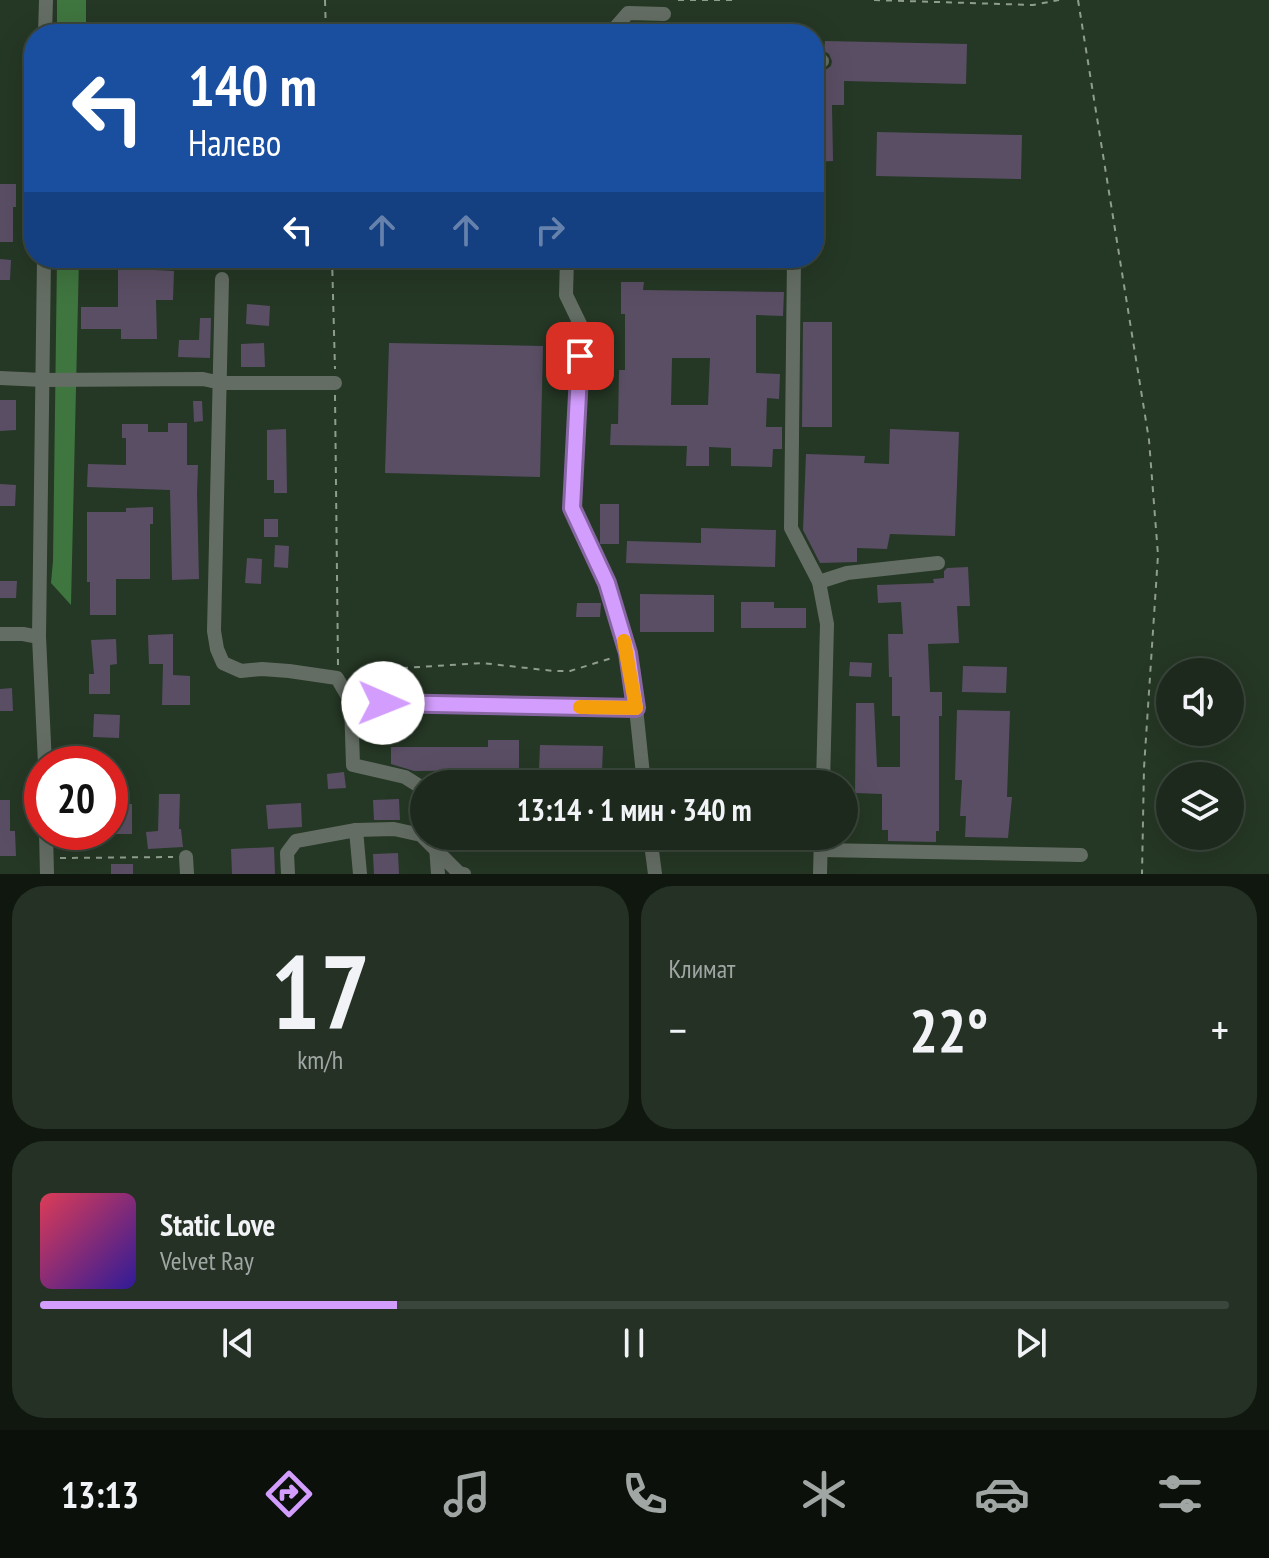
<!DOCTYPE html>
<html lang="ru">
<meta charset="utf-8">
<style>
body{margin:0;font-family:"PT Sans Narrow",sans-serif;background:#253125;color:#f1f3f6;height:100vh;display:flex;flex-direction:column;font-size:30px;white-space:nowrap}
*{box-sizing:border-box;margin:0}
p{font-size:26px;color:#a0a6a3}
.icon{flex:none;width:44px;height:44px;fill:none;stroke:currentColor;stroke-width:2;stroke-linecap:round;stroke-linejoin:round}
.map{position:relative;height:874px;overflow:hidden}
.sheet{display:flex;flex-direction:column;gap:12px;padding:12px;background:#0f170f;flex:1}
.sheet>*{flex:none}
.guide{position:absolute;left:24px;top:24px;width:800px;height:244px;border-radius:32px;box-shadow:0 8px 32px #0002,0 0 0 2px #3a453b;background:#1a4fa0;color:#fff;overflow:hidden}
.tools{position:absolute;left:1156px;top:658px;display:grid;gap:16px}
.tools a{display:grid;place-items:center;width:88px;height:88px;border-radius:50%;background:#1c291c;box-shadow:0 8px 32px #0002,0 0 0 2px #3a453b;font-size:40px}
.speed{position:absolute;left:24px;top:746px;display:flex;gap:16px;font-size:40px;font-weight:700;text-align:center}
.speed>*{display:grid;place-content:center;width:104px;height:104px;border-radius:50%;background:#1c291c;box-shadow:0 8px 32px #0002,0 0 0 2px #3a453b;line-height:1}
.speed .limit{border:12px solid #d22;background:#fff;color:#111}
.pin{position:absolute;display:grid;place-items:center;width:68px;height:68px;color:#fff;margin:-34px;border-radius:16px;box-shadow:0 4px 12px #0006}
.me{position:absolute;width:88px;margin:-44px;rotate:91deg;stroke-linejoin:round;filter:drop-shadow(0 0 6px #0008)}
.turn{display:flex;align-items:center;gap:28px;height:168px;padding:0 32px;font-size:36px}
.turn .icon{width:104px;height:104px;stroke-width:2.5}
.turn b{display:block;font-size:56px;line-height:68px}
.lanes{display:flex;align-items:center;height:76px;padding:0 32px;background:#0003;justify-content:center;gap:40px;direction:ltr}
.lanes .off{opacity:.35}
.big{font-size:60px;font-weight:600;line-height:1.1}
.sheet .tile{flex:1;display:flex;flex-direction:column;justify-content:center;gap:12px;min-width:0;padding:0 28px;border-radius:32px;background:#253125}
.sheet .dial{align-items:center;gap:0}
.dial b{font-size:104px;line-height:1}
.song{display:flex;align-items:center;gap:24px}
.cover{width:96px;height:96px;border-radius:12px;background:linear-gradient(135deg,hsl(350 70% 55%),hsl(250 70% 35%))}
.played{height:8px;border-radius:4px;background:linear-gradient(90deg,#d29dfd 30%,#3a453b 30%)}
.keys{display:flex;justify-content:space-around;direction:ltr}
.heat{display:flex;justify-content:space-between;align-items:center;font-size:44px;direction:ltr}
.sheet .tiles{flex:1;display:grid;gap:12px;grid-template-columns:1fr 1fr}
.tile:last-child{grid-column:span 2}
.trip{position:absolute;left:410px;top:770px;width:448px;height:80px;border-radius:40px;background:#1c291c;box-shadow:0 8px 32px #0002,0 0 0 2px #3a453b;font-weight:600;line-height:80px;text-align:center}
.tabs{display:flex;height:128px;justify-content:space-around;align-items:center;background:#0b100b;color:#a0a6a3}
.tabs .icon{width:56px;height:56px}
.tabs .on{color:#d29dfd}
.tabs b{font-size:36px;color:#f1f3f6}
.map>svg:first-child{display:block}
.forest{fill:#3f753f}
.building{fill:#5a4e64;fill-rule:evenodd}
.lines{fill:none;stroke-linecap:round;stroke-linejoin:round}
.path{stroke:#8f9d8f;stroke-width:2;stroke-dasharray:6 6;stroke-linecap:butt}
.minor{stroke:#646d64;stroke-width:14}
.route-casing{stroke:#8866a4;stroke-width:20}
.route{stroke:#d29dfd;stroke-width:14}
.slow{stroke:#f59e0b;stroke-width:14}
</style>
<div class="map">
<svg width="1269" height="874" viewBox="0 0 1269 874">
<rect width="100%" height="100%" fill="#253725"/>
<g class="forest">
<rect x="57" y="0" width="29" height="34"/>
<path d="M57,258H79L71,605L51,583L53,561Z"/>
</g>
<g class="building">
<path d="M825,41L967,44L966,84L844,81V105H832L833,161L814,162V121H823L824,71L831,66L832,61L829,54L824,51Z"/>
<path d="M877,132L1022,135L1021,179L876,176Z"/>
<path d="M0,184H16V207H13V242H0Z"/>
<path d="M0,259L11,260L10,280H0Z"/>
<path d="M118,268L174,271L173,300H156L157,339H121V329H81V307H118Z"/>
<path d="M621,282H644L643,290L784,292L783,316L756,315V373L780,374L779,399L767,398L766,427H782V449H773L772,467L731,466V448L709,447V466H686L687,446L610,445L611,424H618L619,370H625V314H621ZM672,358H710L708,405H671Z"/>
<path d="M247,304L270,306L269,326L246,324Z"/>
<path d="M200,318H211L210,358L178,357L179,340H199Z"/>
<path d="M803,322H832V427H802Z"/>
<path d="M264,343L265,367H241V344Z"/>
<path d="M389,343L543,346L540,477L385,473Z"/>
<path d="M0,400H16V430L0,431Z"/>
<path d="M193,401H202L203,421L194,422Z"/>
<path d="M168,423H187V465H198L197,493L199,579L172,580L170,490L87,487L88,464L126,465V438H122V424H148V432H168Z"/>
<path d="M286,429L287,493H274V480H267V430Z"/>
<path d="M890,429L959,432L955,536L890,534L887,549L857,548V562L820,563L803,530L806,454L865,456L864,463L889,464Z"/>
<path d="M0,484L16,485L15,506H0Z"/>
<rect x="600" y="504" width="19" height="40"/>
<path d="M153,507V524H150V579H116V615H90V582H87V512H126V508Z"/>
<rect x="264" y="519" width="14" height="18"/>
<path d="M701,528L776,530L775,567L626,563L627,541L701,543Z"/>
<path d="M275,545L289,546L288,568L274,567Z"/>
<path d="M247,558L262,559L261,584L245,583Z"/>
<path d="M968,567L970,606H957L959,643L928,644L930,692H942V716H939V831H936V842L888,841V830H882V794L855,793L856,703H874L877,767H900V716H892V677H889L888,634H903L901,602L878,603L877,585L934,583L933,579L944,578V571L947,568Z"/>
<path d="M0,581H17L16,598H0Z"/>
<path d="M640,594L714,595V632H640Z"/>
<path d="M741,602H774V608H806V628H741Z"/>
<path d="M577,603H601L600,617H576Z"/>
<path d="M173,634V675L190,676V705H162L163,664H149L148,635Z"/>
<path d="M116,639L117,664L110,665V694H89V674H94L91,640Z"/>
<path d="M850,662L872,663L871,677L849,676Z"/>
<path d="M963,666L1007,667L1006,693L962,692Z"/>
<path d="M12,688L13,711H0V689Z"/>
<path d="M957,710L1010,711L1007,797H1012L1008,838L965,837L966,816H960L962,780H955Z"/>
<path d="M94,714L120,715L119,738L93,737Z"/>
<path d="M488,740H519V770L414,771L391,764V747H488Z"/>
<path d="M540,745L603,746L602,772L539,771Z"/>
<path d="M344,772L346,788L328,789L327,774Z"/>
<path d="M159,794H180L179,829H181L183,847L148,849L146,832L158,831Z"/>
<path d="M399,799L400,820H374L373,800Z"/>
<path d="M0,800H10V831H15L16,856H0Z"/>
<path d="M301,803L302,827L268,829L266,805Z"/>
<rect x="110" y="804" width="22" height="30"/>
<path d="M274,847L275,874H232L231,849Z"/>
<path d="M398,853L399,874H374L373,854Z"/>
<rect x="111" y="864" width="22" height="10"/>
</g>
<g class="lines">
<g class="path">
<path d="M325,0L326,34"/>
<path d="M678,0H733"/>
<path d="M874,0L1033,5L1059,0"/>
<path d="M1078,0L1149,440L1158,555L1144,768L1142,874"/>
<path d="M332,258L335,369"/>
<path d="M335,395L338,665"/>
<path d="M402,668L482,663L554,671H570L615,657"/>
<path d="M60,858L173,857"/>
</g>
<g class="minor">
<path d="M45,34L46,0"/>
<path d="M615,34V28L628,13L664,14"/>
<path d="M814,62L822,61"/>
<path d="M44,258L39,637L45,764"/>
<path d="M567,258L566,295L581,326L572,508L607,583L624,639L636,708L644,784"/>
<path d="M794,258L791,528L819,582L827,624L823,784"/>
<path d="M222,279L214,631L217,649L223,663L241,671L262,669L289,671L337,678L351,702L353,765L405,777L424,789"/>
<path d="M0,378L43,380L203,379L221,383H335"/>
<path d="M819,582L847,573L938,563"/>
<path d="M0,634H23L39,637"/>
<path d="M351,702L636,708"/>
<path d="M356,830L394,829L421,835L459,873L464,874"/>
<path d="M46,832L47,874"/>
<path d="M650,836L655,874"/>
<path d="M436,846L438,874"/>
<path d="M821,850L1081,855"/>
<path d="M186,857L187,874"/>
<path d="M288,874L287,853L296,841L356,830L360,874"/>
<path d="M820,874L821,836"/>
</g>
</g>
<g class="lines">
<g class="route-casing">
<path id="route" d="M383,703L636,708L628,653L607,583L572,508L580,356"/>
</g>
<use href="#route" class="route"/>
<path class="slow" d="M580,707L636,708L624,641"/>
</g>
</svg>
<div class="tools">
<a><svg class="icon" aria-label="sound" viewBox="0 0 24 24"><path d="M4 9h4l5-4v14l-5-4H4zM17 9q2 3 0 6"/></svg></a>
<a><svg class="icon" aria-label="layers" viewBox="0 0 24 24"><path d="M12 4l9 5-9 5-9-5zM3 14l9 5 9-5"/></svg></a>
</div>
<div class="speed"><div class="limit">20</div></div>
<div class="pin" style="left:580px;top:356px;background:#d93025"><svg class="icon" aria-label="arrive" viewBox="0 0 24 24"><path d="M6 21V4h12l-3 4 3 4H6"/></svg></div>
<svg class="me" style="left:383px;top:703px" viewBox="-20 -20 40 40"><circle r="19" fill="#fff"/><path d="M0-13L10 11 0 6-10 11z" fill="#d29dfd"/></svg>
<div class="trip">13:14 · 1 мин · 340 m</div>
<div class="guide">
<div class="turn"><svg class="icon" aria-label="left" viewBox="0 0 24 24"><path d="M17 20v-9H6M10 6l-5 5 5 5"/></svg><div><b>140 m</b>Налево</div></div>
<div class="lanes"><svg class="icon" aria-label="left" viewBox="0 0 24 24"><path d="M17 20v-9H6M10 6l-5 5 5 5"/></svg><svg class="icon off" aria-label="ahead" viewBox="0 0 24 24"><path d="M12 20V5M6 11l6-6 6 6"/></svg><svg class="icon off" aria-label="ahead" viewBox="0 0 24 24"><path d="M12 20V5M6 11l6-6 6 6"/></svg><svg class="icon off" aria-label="right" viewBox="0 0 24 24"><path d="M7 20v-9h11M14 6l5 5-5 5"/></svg></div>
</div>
</div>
<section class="sheet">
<div class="tiles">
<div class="tile dial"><b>17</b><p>km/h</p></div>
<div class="tile"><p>Климат</p>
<div class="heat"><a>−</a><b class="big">22°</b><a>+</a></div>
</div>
<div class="tile">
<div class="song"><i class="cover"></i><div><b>Static Love</b><p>Velvet Ray</p></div></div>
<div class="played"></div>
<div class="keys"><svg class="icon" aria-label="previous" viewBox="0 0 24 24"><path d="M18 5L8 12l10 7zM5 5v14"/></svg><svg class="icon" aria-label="pause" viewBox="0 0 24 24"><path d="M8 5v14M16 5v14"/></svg><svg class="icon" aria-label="next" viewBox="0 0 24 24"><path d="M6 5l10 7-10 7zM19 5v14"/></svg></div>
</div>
</div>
</section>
<nav class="tabs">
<b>13:13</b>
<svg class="icon on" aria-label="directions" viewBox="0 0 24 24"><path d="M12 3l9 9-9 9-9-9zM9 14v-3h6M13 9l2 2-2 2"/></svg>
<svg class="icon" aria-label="music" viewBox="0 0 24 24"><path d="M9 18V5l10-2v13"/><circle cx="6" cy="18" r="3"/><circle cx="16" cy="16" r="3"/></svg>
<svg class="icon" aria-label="phone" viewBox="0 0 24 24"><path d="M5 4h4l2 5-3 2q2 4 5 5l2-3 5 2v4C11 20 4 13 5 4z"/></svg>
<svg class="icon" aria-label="climate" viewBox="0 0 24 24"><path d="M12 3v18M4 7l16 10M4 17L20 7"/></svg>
<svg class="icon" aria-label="car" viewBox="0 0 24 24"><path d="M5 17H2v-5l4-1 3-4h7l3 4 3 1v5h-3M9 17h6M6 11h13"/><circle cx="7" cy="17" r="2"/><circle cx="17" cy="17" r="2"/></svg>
<svg class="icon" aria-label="filters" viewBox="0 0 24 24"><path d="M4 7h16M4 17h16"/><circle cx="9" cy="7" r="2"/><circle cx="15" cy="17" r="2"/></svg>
</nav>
